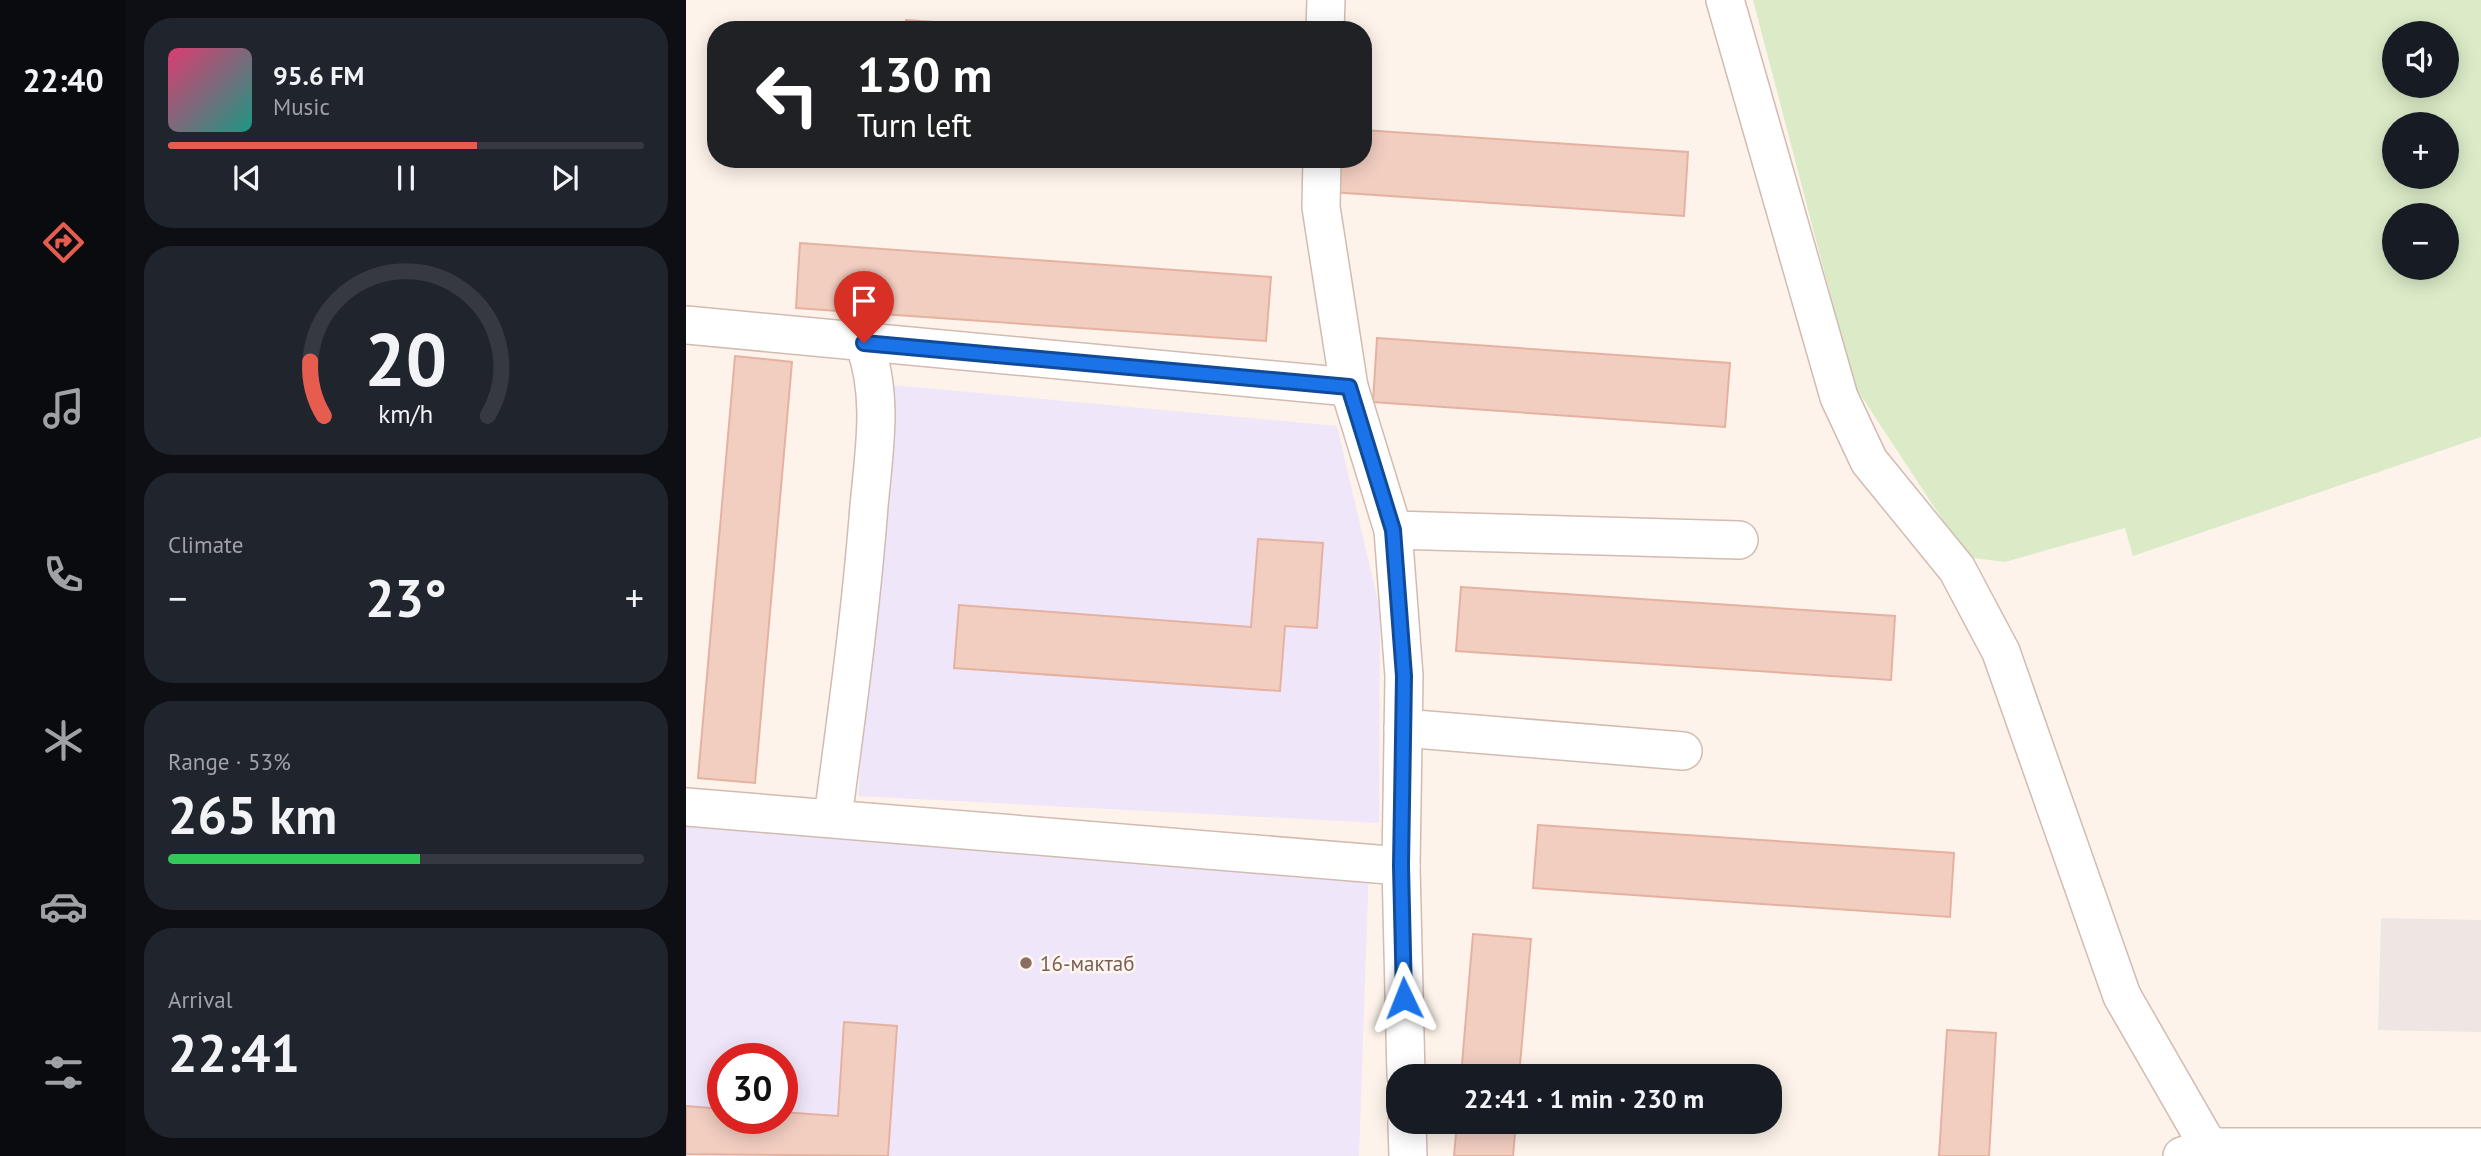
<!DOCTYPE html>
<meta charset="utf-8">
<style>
body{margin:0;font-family:"PT Sans",sans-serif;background:#20242c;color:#f1f3f6;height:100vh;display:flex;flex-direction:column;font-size:26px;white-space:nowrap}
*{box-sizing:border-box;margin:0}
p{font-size:23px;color:#9ea1a6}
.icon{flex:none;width:38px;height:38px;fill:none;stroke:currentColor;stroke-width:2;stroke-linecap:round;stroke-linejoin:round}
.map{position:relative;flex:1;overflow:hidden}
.side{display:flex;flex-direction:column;gap:18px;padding:18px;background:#0d0f14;width:560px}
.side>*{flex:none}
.guide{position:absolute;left:21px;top:21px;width:665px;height:147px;border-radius:28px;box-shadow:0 4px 18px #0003;background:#202124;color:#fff;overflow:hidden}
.buttons{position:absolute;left:1696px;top:21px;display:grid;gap:14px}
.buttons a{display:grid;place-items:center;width:77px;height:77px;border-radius:50%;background:#171b24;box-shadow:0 4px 18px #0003;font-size:35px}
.speed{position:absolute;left:21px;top:1043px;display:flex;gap:14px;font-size:35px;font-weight:700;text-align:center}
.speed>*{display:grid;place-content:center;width:91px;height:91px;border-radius:50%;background:#171b24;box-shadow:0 4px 18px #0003;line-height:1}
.speed .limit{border:10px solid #d22;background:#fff;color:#111}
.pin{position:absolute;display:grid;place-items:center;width:60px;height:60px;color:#fff;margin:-72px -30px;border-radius:50% 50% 50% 0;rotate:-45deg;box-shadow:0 0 7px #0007}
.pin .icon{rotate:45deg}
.me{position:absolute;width:77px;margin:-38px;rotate:358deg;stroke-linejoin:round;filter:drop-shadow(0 0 5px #0008)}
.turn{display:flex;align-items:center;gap:24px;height:147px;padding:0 35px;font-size:32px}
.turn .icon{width:91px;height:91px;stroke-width:2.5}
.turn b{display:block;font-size:49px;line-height:60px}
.big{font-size:52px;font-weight:700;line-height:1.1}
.side .tile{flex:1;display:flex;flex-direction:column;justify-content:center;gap:10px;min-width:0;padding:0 24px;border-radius:28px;background:#20242c}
.side .dial{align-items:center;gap:0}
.dial svg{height:182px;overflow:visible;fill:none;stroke:#363941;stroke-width:7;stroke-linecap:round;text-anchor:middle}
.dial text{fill:#f1f3f6;stroke:none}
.song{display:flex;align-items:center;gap:21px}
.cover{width:84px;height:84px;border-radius:10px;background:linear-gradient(135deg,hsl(340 70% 55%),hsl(170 70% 35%))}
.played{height:7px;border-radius:4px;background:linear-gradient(90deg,#e65c4f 65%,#363941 65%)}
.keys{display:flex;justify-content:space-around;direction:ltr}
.heat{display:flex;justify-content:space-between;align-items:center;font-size:38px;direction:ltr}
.charge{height:10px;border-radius:5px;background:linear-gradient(90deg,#34c759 53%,#363941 0)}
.trip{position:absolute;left:700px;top:1064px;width:396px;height:70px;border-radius:28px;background:#171b24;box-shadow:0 4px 18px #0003;font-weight:700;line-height:70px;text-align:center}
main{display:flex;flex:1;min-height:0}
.menu{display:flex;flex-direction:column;width:126px;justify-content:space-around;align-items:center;background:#090b0e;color:#9ea1a6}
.menu .icon{width:49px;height:49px}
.menu .current{color:#e65c4f}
.menu b{font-size:32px;color:#f1f3f6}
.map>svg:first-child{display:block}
.industrial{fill:#eee6e2}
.education{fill:#f0e6f9;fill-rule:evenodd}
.green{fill:#dbebc7;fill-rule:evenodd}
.building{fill:#f2cec1;stroke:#e5b2a1;stroke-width:2}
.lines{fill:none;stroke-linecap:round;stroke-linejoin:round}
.minor-casing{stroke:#d2bbb1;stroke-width:40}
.minor{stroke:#fff;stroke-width:37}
.route-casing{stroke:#114b97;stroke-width:18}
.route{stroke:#1a73e8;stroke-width:12}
.education-dot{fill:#8d6e63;stroke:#fff7f0;stroke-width:2.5}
.labels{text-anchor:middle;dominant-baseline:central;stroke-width:5;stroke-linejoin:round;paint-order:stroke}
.education-label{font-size:21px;fill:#785e54;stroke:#fff7f0;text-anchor:start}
</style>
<main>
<nav class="menu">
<b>22:40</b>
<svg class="icon current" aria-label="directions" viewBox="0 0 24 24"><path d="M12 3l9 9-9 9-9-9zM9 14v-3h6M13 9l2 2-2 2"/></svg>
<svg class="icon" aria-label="music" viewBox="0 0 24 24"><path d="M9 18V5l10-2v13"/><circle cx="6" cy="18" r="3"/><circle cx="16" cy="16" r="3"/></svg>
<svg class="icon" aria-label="phone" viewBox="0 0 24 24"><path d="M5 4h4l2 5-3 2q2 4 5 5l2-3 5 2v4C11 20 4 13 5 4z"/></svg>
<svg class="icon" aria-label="climate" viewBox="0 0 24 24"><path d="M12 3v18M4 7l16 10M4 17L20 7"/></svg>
<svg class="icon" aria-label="car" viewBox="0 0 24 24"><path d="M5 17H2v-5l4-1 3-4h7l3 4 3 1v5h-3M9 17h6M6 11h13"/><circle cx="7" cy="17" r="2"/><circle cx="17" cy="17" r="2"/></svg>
<svg class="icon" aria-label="filters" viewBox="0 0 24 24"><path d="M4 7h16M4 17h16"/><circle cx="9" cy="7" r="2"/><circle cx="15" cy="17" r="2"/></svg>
</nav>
<section class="side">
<div class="tile">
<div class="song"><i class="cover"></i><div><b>95.6 FM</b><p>Music</p></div></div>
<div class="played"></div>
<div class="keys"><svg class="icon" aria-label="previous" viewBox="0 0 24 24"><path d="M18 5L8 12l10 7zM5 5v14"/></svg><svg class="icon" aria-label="pause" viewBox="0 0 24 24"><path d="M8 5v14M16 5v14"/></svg><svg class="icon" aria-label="next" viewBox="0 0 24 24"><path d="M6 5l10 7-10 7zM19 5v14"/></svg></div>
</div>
<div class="tile dial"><svg viewBox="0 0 100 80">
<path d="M14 69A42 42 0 1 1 86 69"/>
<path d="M14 69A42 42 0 0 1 8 45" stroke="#e65c4f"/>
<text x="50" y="56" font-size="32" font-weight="700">20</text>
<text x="50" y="72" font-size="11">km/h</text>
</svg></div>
<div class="tile"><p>Climate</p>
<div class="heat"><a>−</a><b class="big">23°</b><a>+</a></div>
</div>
<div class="tile"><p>Range · 53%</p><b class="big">265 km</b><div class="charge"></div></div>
<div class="tile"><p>Arrival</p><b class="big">22:41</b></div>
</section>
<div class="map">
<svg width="1795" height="1156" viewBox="0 0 1795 1156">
<rect width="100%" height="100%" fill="#fdf3ea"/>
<path class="industrial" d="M1695,918L1795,920V1032L1692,1030Z"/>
<g class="education">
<path d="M206,385L651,426L694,610L693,823L172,796Z"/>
<path d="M0,813L683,867L673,1156H0ZM37,1059H96V1118H37Z"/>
</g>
<path class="green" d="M1067,0H1795V437L1447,556L1439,528L1319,562L1281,557L1168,385ZM1708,33H1760V86H1708ZM1708,124H1760V177H1708ZM1708,215H1760V268H1708Z"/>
<g class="building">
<path d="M220,20L365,30H219Z"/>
<path d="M677,130L1002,152L998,216L645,192L648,159H677Z"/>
<path d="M114,243L585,277L580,341L110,308Z"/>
<path d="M691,338L1044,363L1039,427L687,402Z"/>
<path d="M49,356L106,362L69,783L12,778Z"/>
<path d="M572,539L637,543L631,628L599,626L594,691L268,668L273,605L565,627Z"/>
<path d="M775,587L1209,616L1205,680L770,651Z"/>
<path d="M852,825L1268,853L1264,917L847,888Z"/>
<path d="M787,934L845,939L833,1076H775Z"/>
<path d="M158,1022L211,1026L202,1156L0,1154V1106L37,1109V1118H96V1112L152,1116Z"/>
<path d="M1261,1030L1310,1033L1303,1156H1253Z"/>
<path d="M771,1122H830L827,1156H768Z"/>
</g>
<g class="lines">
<g class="minor-casing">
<g id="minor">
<path d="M1039,0L1153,397L1183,461L1271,569L1315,652L1436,996L1528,1156"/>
<path d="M639,30L640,0"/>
<path d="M636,159L635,207L663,387L707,530L718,676L715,866L720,1076"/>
<path d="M0,325L663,387"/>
<path d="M707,530L1053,540"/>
<path d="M717,728L997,751"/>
<path d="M0,807L715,866"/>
<path d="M147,817C161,713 175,610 183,506C188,451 198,396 178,343"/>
<path d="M721,1122L722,1156"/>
<path d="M1496,1156L1523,1147H1795"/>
</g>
</g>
<use href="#minor" class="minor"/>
</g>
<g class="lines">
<g class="route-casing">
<path id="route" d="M178,343L663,387L707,530L718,676L715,866L718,998"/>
</g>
<use href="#route" class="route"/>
</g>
<circle class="education-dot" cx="340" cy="963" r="7"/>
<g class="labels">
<g class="education-label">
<text x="354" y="963">16-мактаб</text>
</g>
</g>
</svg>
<div class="buttons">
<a><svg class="icon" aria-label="sound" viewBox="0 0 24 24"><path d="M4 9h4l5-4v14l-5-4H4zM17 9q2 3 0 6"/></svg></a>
<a>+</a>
<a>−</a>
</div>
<div class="speed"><div class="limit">30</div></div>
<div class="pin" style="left:178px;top:343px;background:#d93025"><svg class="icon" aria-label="arrive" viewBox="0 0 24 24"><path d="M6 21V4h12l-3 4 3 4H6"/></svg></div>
<svg class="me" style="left:718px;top:998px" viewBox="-20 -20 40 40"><path d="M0-17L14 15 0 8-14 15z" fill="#1a73e8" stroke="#fff" stroke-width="4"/></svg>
<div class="trip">22:41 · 1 min · 230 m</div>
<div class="guide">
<div class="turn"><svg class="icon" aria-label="left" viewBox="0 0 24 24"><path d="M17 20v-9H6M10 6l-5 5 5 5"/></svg><div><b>130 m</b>Turn left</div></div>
</div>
</div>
</main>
